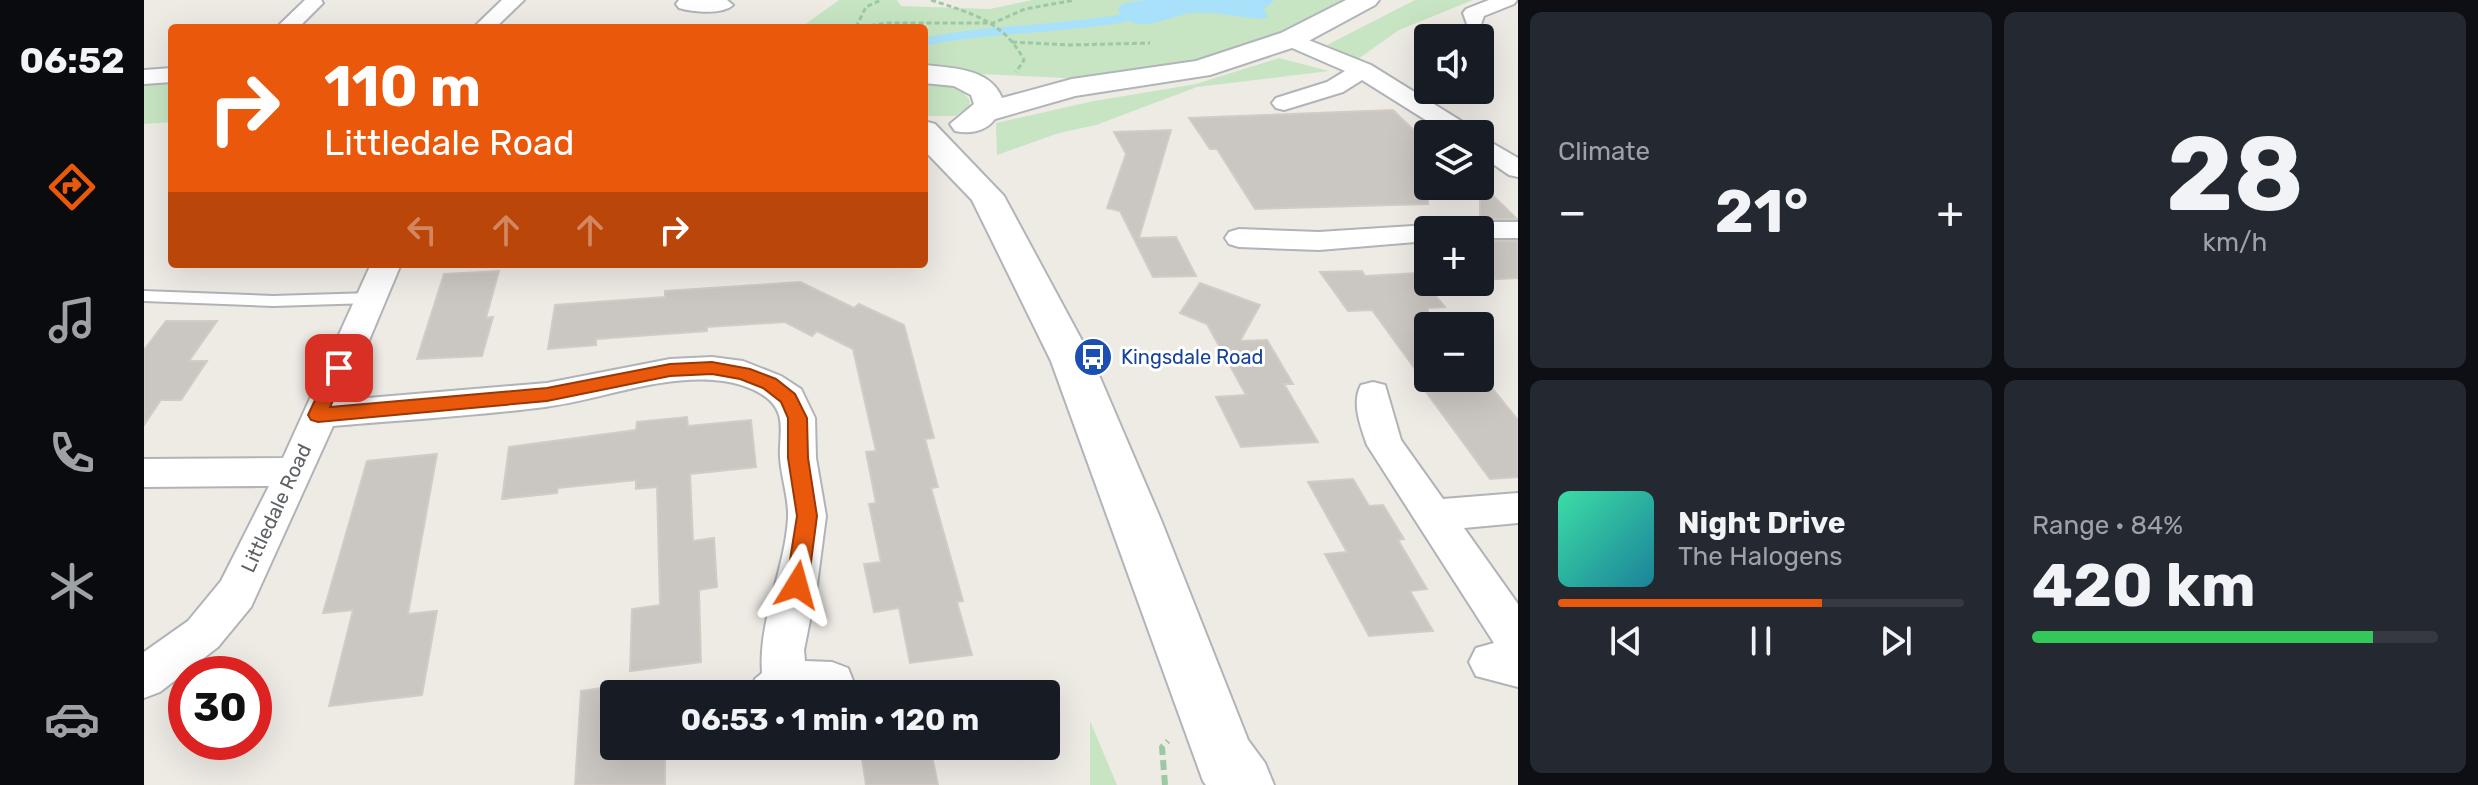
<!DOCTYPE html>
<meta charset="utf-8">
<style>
body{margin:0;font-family:Rubik,sans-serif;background:#242831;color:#f1f3f6;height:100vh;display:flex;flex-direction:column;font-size:30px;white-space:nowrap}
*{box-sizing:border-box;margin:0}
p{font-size:26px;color:#9ea1a6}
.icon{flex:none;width:44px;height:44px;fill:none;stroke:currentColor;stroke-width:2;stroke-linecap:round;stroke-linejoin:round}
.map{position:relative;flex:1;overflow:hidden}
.drawer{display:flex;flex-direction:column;gap:12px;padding:12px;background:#0d0f14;width:960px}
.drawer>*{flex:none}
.guide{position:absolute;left:24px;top:24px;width:760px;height:244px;border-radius:8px;box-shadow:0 8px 32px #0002;background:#ea580c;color:#fff;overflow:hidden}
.tools{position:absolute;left:1270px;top:24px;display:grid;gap:16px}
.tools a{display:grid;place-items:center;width:80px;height:80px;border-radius:8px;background:#171b24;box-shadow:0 8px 32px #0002;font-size:40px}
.speed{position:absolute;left:24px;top:656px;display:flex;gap:16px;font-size:40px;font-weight:700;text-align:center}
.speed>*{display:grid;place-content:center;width:104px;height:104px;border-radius:50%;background:#171b24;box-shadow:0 8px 32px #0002;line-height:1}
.speed .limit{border:12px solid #d22;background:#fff;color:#111}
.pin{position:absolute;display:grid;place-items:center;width:68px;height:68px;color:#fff;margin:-34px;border-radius:16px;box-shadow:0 4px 12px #0006}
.me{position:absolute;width:88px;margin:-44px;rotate:8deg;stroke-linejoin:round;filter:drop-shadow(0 0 6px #0008)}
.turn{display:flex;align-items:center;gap:28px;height:168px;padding:0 24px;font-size:36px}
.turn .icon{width:104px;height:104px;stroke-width:2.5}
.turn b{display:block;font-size:56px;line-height:68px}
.lanes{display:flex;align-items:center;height:76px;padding:0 24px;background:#0003;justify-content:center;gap:40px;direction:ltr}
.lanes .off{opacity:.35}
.big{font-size:60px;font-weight:700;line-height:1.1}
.drawer .card{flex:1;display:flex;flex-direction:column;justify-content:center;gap:12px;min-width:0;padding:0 28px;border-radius:12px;background:#242831}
.drawer .dial{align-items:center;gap:0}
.dial b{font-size:104px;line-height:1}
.song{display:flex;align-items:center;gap:24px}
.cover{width:96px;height:96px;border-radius:12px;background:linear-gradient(135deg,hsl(160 70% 55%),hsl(190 70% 35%))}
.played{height:8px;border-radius:4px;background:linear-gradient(90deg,#ea580c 65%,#363941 65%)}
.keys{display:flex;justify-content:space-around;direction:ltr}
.heat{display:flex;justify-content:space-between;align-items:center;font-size:44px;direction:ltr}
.charge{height:12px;border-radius:6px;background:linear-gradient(90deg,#34c759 84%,#363941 0)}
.drawer .tiles{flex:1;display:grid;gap:12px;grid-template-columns:repeat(2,1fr)}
.trip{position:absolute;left:456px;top:680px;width:460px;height:80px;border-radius:8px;background:#171b24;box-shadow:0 8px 32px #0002;font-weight:700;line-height:80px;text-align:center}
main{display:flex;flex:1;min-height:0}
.menu{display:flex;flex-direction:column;width:144px;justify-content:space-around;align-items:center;background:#090b0e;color:#9ea1a6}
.menu .icon{width:56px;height:56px}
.menu .on{color:#ea580c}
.menu b{font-size:36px;color:#f1f3f6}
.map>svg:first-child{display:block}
.green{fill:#c7e5c3}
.water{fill:#a9e1fa}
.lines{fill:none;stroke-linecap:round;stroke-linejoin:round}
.stream{stroke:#a9e1fa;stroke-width:8}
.building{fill:#cac6c1;stroke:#d3ccc4;stroke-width:2}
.lane-casing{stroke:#b0b3b7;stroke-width:4}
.street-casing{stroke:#b0b3b7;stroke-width:4}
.secondary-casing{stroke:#b1b5b9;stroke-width:4}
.path-far1{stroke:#9ec8a4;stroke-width:3;stroke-dasharray:5 3;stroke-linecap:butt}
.path{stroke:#9ec8a4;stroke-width:6;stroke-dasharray:10 5;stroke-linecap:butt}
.lane{fill:#fff;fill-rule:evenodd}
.street{fill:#fff;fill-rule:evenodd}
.secondary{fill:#fff;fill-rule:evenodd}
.route{fill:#ea580c;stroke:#983908;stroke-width:2}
.labels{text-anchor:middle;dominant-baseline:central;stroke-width:6;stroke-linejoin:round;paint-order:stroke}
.transit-label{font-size:20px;fill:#164399;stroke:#fff;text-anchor:start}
.street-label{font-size:20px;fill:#5d6165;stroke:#fff}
</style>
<main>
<nav class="menu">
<b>06:52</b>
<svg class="icon on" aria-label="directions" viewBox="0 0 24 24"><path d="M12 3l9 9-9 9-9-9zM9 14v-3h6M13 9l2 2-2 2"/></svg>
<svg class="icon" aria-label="music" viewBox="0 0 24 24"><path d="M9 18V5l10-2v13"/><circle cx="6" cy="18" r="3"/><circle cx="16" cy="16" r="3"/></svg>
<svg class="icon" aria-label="phone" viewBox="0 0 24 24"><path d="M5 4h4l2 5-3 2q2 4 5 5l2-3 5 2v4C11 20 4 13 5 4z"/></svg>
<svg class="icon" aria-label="climate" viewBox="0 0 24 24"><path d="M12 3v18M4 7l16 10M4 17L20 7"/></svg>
<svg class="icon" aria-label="car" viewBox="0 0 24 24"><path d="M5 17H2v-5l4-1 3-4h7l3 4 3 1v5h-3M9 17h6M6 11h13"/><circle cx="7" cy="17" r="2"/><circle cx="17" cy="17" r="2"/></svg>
</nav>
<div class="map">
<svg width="1374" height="785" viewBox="0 0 1374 785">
<rect width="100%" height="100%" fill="#eeebe5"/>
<g class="green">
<path d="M695,0H753L757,6L846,9L888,0H1202L1118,40L1062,58L967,80L836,74L780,67V28H656Z"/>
<path d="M1271,0H1329L1255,30L1214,59L1183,45Z"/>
<path d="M1135,58L1185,71L1053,87L952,125L915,133L853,155L852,123L950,101L1052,84Z"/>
<path d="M28,82V122L0,124V84Z"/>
<path d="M780,85C797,83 816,85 826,101L825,107L811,116H780Z"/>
<path d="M946,721L973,785H946Z"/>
</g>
<path class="water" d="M1001,0H1131L1120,9L1124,17L1118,19C1096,18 1072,11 1049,13C1025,15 992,39 974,10L978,4Z"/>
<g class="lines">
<path class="stream" d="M780,42C846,28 914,30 980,18"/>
</g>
<g class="building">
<path d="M1249,110L1284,144V204L1111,209L1073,149H1066L1045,118Z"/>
<path d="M1027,130L995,238L1032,237L1052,276L1009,277L976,211L963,208L982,154L970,132Z"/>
<path d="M1336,183L1373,219H1336Z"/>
<path d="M1336,241H1374V278L1336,280Z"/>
<path d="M355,271L342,318L349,317L338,356L273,359L300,274Z"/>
<path d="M1218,271L1221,276L1273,273L1301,307L1284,308V378H1333L1341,388H1348L1374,420V477L1346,479L1282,392L1287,391L1228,310L1204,311L1176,272Z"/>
<path d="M656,282L710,308L715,304L760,325L790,438L781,439L794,487L787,488L819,601L813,602L828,655L766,663L755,608L730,612L720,564L737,562L725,504L732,503L722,452L732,451L709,349L673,331L668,336L641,322L563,327V331L452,339V345L404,349L411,305L521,297V291Z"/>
<path d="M1056,283L1116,305L1096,341L1123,340L1149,384H1140L1174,442L1097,447L1072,397L1102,395L1063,324L1036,313Z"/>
<path d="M22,321H73L45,361H63L37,400H17L0,425V350Z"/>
<path d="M543,417L544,426L607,420L612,467L546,474L549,541L570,538L573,587L555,590L557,662L486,671L488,609L516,605L513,487L492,489V480L414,488L413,493L358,499L365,447L492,430L493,422Z"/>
<path d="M293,454L264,614L293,611L278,695L185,706L209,610L179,613L223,461Z"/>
<path d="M1209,479L1225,506L1239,505L1260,539L1254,540L1283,589L1266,591L1289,631L1225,636L1181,554L1203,552L1164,482Z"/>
<path d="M509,681V694H470V746L521,748V785H431L437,691Z"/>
<path d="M716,746H786L794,785H722Z"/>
</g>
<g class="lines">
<g class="lane-casing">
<path id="lane" d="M0,291L129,296L227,293L234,298L227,303L129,306L0,301Z"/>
</g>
<g class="street-casing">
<g id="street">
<path d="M161,0H177L179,3L154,28H132Z"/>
<path d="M358,0H380L351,28H329Z"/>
<path d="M535,0H583L589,5C578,15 549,12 535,8L532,4Z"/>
<path d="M1345,0H1373L1370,4L1340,16L1337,24H1323L1319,13L1322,9Z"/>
<path d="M1147,33L1227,65L1330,129L1333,134H1304L1218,80L1199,92L1140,110L1132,108L1128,103L1132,98L1183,82L1201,71L1139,44L1136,39Z"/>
<path d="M28,68V82L0,84V70Z"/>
<path d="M1336,136L1374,158V177L1365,175L1336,155Z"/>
<path d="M1336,222H1374V238H1336V230H1322L1326,224Z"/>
<path d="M1284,225L1296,230H1284V241L1175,250L1095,247L1085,244L1081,238L1085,232L1095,229L1175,232Z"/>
<path d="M227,264H257L200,400L403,383L526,359L568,357L599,361L637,376L657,389L671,418L672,458L682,516L673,585L660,650L661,661L688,662L704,668L710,683L705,694H605L611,679L618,673C614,621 641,570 644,518C645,498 637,477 636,457C635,444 639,428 635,415C628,391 591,381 569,380C512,376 456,400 401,407C331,416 259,420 189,426L107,607L74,647L16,692L0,698V652L44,621L77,581L125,486L0,487V459L139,458Z"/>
<path d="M1229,382L1241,385L1257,440L1299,499L1374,493V523L1320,528L1374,604V687L1332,676L1325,662L1332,648L1350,643L1223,445C1217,427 1207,403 1217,385Z"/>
</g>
</g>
<g class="secondary-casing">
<g id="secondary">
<path d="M1202,0H1235L1231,5L1157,45L1066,75L931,96L851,119C841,132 825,134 811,131L806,124L830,104L827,95L810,86L780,83V65C808,68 846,68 858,98L928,79L1052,61L1137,33Z"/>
<path d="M780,121L791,124L860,196L949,361L1017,520L1104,740L1121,763L1130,785H1062L1059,781L907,361L828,200L780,150Z"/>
</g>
</g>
<g class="path-far1">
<path d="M787,0C826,13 860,21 880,60L872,72"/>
<path d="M712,27L722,7L737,0"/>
<path d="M711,28L742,23H849L881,9L931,0"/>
<path d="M868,42L926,45L1006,43"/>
</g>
<path class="path" d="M1021,785L1018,747L1024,741"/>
<use href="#lane" class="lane"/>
<use href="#street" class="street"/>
<use href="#secondary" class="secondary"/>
</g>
<path class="route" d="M195,362L204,368L186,407L403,388L526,364L568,362L606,369L632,379L651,394L663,418L664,458L673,516L664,585L661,591L653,594L645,591L642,585L653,516L644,458V418L637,402L619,388L596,379L568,374L526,376L403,401L174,422L167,420L164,415L186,368Z"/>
<defs>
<g id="bus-disc" transform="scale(2)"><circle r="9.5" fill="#1a4fb4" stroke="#fff"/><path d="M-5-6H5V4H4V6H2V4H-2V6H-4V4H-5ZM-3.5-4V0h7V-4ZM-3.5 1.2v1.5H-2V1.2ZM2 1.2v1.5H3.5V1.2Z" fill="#fff"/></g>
</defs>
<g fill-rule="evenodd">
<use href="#bus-disc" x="949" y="357"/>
</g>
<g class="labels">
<g class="transit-label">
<text x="977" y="357">Kingsdale Road</text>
</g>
<g class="street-label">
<text transform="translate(132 508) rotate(-65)">Littledale Road</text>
</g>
</g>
</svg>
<div class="tools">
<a><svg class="icon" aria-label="sound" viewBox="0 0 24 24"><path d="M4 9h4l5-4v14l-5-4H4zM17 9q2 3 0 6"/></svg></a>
<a><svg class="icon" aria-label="layers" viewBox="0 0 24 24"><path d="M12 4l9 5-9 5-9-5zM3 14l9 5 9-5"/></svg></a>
<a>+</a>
<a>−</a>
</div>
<div class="speed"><div class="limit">30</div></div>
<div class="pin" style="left:195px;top:368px;background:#d93025"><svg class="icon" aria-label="arrive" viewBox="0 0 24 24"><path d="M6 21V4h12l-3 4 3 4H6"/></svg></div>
<svg class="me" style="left:653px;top:585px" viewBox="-20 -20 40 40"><path d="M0-17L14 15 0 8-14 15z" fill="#ea580c" stroke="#fff" stroke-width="4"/></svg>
<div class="trip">06:53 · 1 min · 120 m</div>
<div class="guide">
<div class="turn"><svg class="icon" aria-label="right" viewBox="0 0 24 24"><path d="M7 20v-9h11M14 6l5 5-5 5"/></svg><div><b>110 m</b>Littledale Road</div></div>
<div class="lanes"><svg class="icon off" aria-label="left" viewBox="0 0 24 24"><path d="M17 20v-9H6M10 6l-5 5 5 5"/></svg><svg class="icon off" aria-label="ahead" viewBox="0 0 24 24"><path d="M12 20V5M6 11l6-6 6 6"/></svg><svg class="icon off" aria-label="ahead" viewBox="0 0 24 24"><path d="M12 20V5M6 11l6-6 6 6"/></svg><svg class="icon" aria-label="right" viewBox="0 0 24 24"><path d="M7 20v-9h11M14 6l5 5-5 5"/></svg></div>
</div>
</div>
<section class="drawer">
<div class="tiles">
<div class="card"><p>Climate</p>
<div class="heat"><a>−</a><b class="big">21°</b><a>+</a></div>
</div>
<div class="card dial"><b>28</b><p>km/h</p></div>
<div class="card">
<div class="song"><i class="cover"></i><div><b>Night Drive</b><p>The Halogens</p></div></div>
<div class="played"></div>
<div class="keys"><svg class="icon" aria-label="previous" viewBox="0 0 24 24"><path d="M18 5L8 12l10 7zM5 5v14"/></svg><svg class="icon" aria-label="pause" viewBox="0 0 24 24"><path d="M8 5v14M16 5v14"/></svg><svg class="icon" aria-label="next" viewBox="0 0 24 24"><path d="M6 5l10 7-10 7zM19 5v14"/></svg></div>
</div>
<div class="card"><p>Range · 84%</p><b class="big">420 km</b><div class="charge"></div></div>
</div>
</section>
</main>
